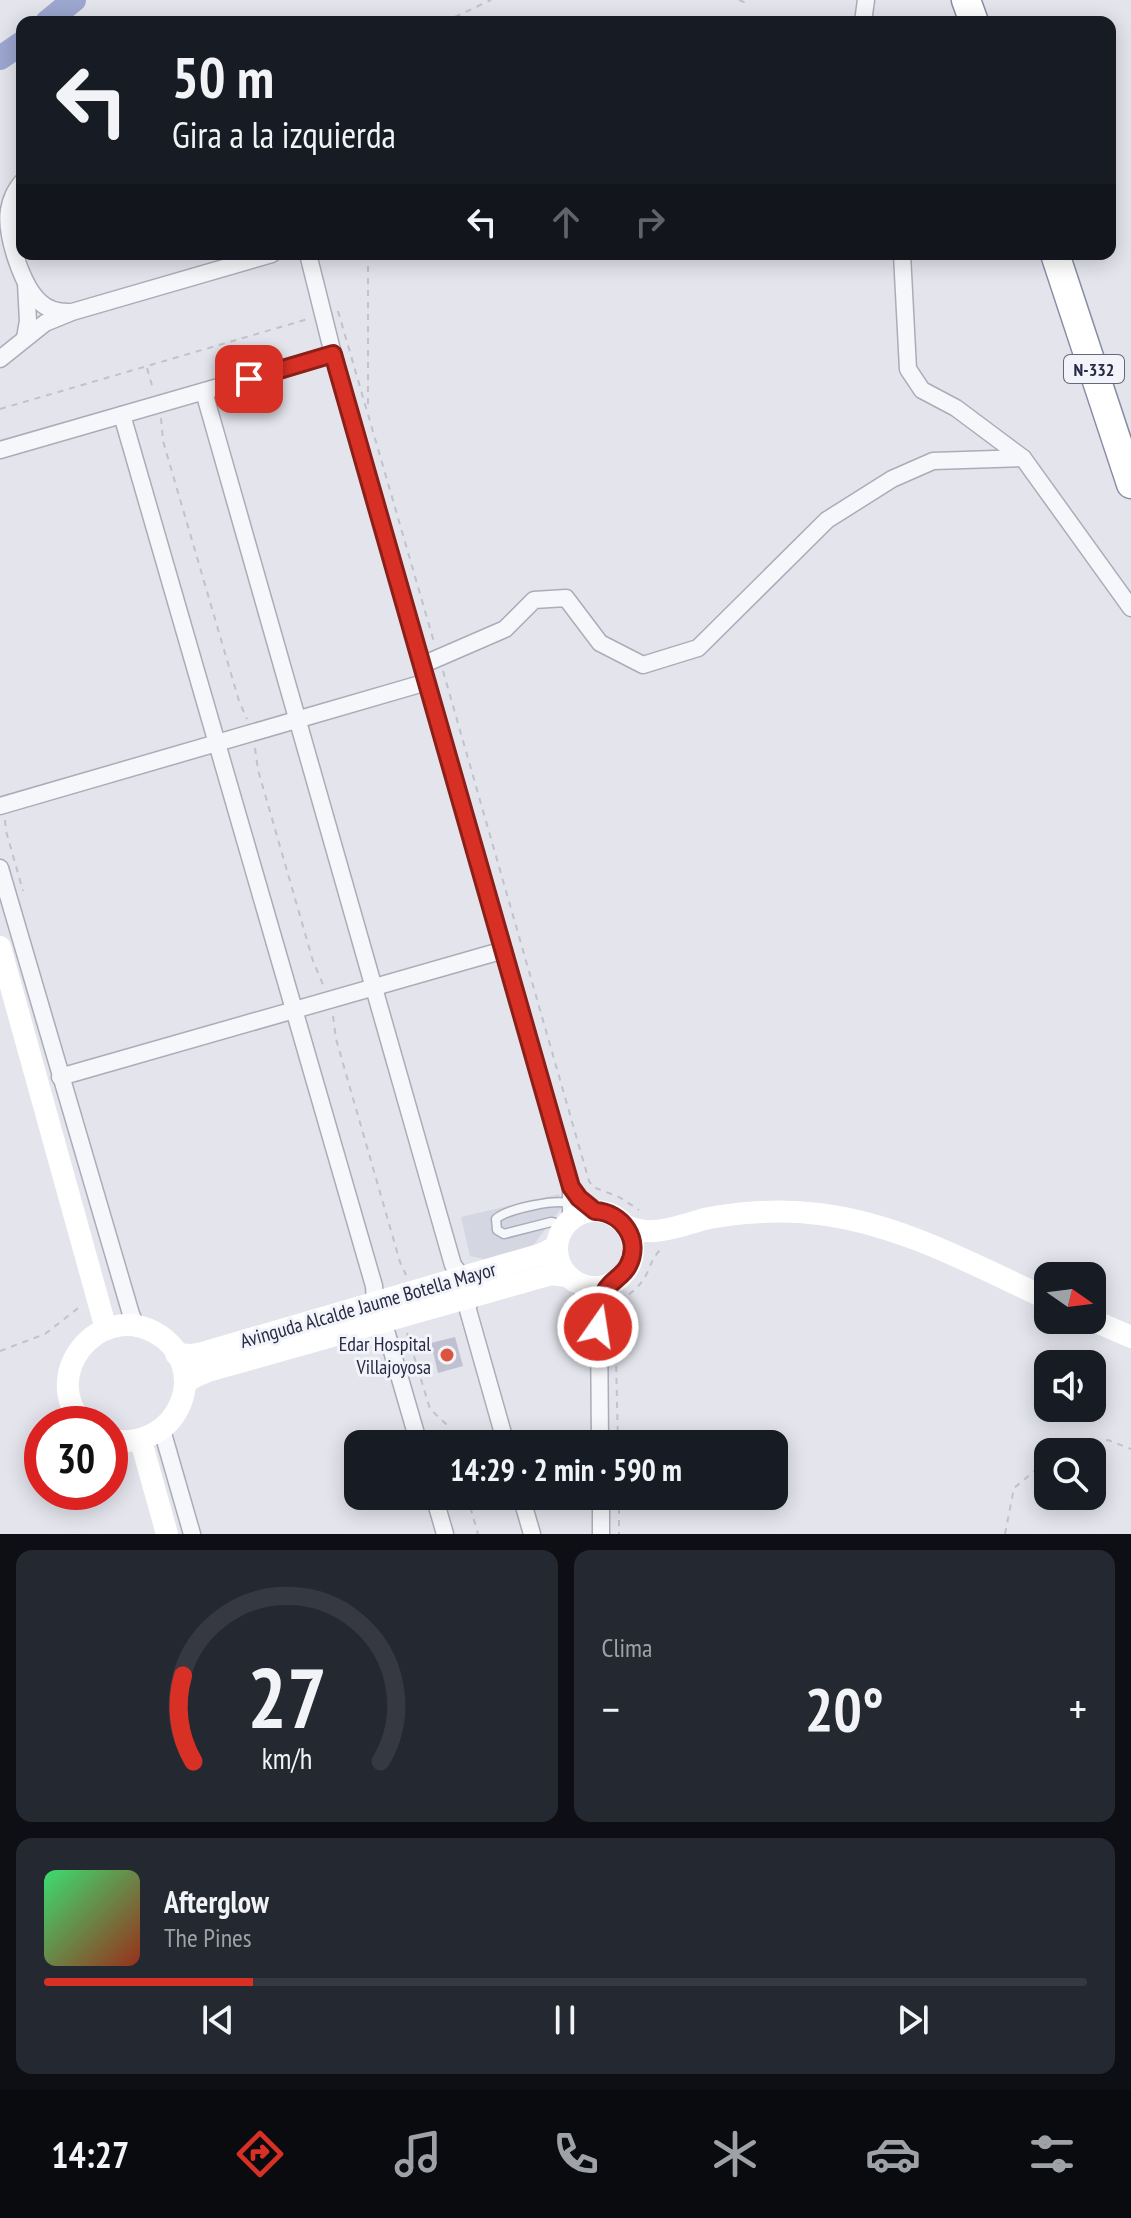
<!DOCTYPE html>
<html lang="es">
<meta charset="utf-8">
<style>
body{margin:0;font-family:"PT Sans Narrow",sans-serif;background:#242831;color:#f1f3f6;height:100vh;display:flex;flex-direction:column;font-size:30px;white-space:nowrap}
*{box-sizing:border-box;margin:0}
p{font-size:26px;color:#9ea1a6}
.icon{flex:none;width:44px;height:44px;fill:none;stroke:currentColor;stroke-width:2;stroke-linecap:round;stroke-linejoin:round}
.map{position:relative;height:1534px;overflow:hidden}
.panel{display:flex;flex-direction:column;gap:16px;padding:16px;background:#0d0f14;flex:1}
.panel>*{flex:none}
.top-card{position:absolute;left:16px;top:16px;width:1100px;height:244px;border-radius:16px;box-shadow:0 4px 20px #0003;background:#171b24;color:#f1f3f6;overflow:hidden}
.needle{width:52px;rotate:104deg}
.fabs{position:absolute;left:1034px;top:1262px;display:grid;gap:16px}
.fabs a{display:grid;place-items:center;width:72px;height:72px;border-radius:16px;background:#171b24;box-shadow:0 4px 20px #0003;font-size:40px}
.speed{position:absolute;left:24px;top:1406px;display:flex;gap:16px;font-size:40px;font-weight:700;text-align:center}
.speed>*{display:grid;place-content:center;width:104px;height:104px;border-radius:50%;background:#171b24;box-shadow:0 4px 20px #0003;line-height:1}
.speed .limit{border:12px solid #d22;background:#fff;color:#111}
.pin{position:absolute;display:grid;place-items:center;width:68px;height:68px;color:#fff;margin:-34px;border-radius:16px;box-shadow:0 4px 12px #0006}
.me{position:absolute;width:88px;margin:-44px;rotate:13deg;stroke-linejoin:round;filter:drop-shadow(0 0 6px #0008)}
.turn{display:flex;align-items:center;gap:28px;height:168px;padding:0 24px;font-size:36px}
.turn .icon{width:104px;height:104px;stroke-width:2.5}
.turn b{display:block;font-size:56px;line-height:68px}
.lanes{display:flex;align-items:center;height:76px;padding:0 24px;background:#0003;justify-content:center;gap:40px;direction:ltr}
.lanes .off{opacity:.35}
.big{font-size:60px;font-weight:600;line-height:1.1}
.panel .tile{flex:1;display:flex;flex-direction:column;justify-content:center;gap:12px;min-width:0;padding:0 28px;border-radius:16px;background:#242831}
.panel .dial{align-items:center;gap:0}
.dial svg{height:208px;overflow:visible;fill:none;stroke:#363941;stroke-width:7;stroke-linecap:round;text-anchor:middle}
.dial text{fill:#f1f3f6;stroke:none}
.song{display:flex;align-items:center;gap:24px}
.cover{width:96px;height:96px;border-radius:12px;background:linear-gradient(135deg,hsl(140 70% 55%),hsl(10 70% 35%))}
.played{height:8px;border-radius:4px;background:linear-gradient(90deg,#d93025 20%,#363941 20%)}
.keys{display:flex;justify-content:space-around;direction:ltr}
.heat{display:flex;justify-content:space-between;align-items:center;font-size:44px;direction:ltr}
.panel .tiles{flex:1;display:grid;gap:16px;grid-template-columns:1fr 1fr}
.tile:last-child{grid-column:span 2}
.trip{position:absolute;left:344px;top:1430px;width:444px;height:80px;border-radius:16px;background:#171b24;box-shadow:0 4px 20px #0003;font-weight:600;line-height:80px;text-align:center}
.dock{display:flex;height:128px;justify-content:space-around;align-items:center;background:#090b0e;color:#9ea1a6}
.dock .icon{width:56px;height:56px}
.dock .on{color:#d93025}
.dock b{font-size:36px;color:#f1f3f6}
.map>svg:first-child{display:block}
.built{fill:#d4d6e1}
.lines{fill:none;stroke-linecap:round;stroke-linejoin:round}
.river{stroke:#9ca6cf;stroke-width:24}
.building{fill:#c0c1d0}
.lane-casing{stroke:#abacba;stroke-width:11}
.street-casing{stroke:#abacba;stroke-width:19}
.highway-casing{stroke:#898ca4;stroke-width:31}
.path{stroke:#c1c2cb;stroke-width:2;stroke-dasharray:6 6;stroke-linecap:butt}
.lane{stroke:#f6f7fa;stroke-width:8}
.street{stroke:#f6f7fa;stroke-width:16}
.secondary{stroke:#fff;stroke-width:22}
.highway{stroke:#fff;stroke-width:28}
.route-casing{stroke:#8d1f18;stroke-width:20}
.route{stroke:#d93025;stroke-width:14}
.poi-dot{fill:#da543f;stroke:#f3f4f9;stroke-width:3}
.labels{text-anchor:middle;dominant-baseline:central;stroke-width:6;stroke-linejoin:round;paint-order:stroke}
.shield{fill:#f3f4f9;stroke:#66677c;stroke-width:2}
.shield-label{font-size:18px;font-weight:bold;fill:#292b46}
.street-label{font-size:20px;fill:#292b46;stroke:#f3f4f9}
.poi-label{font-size:20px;fill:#292b46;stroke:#f3f4f9;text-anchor:end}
</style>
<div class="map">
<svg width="1131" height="1534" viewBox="0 0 1131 1534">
<rect width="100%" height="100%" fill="#e3e4ec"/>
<path class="built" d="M559,1194L562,1207L532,1247L489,1260L470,1256L461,1217Z"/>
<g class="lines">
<g class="river">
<path d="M47,22L74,0"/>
<path d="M0,58L22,43"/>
</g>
</g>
<path class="building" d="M455,1337L463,1366L438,1373L431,1343Z"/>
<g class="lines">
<g class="lane-casing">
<path id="lane" d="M566,1225L551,1222L504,1234L497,1230L496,1219C507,1209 557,1198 572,1204"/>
</g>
<g class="street-casing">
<g id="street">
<path d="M863,22L866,0"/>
<path d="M22,182C15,191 11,198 9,210C5,234 22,286 40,302C48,310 58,312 68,312"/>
<path d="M308,254L333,354L571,1187"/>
<path d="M902,254L908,369L922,390L956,408L1023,458L1131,608"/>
<path d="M25,338L28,321L26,283"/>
<path d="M0,359L45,323L72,312L272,254"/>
<path d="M204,392L449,1251L453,1265L462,1277"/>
<path d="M122,415L374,1286L375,1302"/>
<path d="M0,450L333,354"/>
<path d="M422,665L505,629L534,600L566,598L600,643L643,665L698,648L827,520L892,479L933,461L1023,458"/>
<path d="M0,806L427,682"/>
<path d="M0,868L131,1314L136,1326"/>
<path d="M60,1077L504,950"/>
<path d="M571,1221V1187L579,1198L595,1211"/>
<path d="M578,1284L591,1302L599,1320L602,1301L611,1284"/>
<path d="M469,1296L468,1310L506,1444"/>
<path d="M599,1320L600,1444"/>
<path d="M379,1321L387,1334L419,1444"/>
<path d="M162,1430L192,1534"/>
<path d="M434,1496L445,1534"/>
<path d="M521,1496L532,1534"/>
<path d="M601,1496V1534"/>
</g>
</g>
<g class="highway-casing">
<g id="highway">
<path d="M966,0L974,22"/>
<path d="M1055,254L1131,484"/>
</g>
</g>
<g class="path">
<path d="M739,0L744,2L747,0"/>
<path d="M444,22L491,0"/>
<path d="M368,254V409"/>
<path d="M338,311L434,642"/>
<path d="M147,368L153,389"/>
<path d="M0,409L308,319"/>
<path d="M161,418L163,441L239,701L247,719"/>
<path d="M443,671L589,1181L593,1187L619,1197L639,1210"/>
<path d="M255,748L258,770L313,961L324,987"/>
<path d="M5,820L6,831L23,891"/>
<path d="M333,1016L336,1039L400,1262L406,1275"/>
<path d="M619,1301C632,1293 642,1285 648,1271C652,1261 654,1256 662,1248"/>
<path d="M615,1318L618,1444"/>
<path d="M407,1333L430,1409L446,1424L452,1444"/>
<path d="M0,1351L45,1334L82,1305"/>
<path d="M1072,1452L1108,1440L1131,1449"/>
<path d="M467,1496L478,1534"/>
<path d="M619,1496V1534"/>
<path d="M1005,1534L1014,1488L1048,1460"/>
</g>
<use href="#lane" class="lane"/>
<use href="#street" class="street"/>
<g class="secondary">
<path d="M0,947L106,1329"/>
<circle cx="595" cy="1249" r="38"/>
<path d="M626,1226C653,1239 683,1224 709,1218C721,1216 734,1214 746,1213C770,1211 796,1211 819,1214C901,1224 974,1265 1048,1299"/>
<path d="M1092,1320L1131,1337"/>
<path d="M176,1354L191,1355L202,1353L542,1254L557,1246"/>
<path d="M185,1383L196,1376L208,1371L545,1276L551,1274L567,1276"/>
<path d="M84,1424C39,1377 96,1302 154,1332C214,1364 180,1453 110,1440"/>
<path d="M141,1441L167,1534"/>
</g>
<use href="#highway" class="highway"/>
</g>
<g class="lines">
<g class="route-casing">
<path id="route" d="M249,379L333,354L571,1187L579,1198L595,1211C622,1212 642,1240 628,1266C623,1276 612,1280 606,1290C600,1301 599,1315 598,1327"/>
</g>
<use href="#route" class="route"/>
</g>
<circle class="poi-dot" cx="447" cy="1355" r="8"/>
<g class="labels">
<rect class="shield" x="1064" y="355" width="60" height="28" rx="6"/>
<g class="shield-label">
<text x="1094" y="369">N-332</text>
</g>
<g class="street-label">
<text transform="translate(368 1305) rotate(-16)">Avinguda Alcalde Jaume Botella Mayor</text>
</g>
<g class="poi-label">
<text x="431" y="1344">Edar Hospital<tspan x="431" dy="23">Villajoyosa</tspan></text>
</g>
</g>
</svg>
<div class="fabs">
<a><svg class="needle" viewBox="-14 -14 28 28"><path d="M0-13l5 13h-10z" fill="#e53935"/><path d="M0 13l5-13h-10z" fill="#9ea1a6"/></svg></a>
<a><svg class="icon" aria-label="sound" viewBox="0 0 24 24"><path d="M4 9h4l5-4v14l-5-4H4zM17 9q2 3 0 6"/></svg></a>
<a><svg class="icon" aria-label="search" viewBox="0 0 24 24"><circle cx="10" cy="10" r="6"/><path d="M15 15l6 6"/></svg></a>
</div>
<div class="speed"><div class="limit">30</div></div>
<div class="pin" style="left:249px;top:379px;background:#d93025"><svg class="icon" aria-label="arrive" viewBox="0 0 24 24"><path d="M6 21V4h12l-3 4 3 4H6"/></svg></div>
<svg class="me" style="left:598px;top:1327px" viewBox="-20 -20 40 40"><circle r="17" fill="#d93025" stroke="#fff" stroke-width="3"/><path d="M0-11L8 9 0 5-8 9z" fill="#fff"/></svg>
<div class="trip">14:29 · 2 min · 590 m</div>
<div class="top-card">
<div class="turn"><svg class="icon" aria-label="left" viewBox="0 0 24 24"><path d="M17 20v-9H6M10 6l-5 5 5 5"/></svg><div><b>50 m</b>Gira a la izquierda</div></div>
<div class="lanes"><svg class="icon" aria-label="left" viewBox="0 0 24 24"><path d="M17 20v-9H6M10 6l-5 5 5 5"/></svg><svg class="icon off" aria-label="ahead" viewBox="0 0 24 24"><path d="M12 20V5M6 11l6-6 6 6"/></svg><svg class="icon off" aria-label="right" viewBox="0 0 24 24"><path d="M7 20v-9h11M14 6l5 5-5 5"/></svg></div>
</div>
</div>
<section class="panel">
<div class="tiles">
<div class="tile dial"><svg viewBox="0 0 100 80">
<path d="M14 69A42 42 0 1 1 86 69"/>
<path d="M14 69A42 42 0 0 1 10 36" stroke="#d93025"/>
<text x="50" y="56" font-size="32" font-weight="700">27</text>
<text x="50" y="72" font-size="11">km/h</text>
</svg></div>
<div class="tile"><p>Clima</p>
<div class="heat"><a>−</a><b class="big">20°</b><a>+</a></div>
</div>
<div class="tile">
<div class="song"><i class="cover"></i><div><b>Afterglow</b><p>The Pines</p></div></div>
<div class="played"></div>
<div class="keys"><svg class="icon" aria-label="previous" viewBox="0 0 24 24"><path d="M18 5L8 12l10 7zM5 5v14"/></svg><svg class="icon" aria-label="pause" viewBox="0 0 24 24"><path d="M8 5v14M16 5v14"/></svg><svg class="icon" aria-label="next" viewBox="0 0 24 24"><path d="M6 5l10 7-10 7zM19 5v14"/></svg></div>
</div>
</div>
</section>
<nav class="dock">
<b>14:27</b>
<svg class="icon on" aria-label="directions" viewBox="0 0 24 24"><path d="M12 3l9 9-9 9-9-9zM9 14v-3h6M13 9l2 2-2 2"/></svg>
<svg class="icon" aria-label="music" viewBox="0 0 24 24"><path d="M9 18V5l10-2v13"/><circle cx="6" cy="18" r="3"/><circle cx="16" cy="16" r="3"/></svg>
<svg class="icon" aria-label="phone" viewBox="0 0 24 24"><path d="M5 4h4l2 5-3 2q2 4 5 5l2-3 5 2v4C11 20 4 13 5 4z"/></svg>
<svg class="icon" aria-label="climate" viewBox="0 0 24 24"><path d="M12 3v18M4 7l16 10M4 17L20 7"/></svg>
<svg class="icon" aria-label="car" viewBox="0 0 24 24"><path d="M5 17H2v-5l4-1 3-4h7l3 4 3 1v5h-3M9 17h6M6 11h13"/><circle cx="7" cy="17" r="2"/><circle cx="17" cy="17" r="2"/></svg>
<svg class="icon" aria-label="filters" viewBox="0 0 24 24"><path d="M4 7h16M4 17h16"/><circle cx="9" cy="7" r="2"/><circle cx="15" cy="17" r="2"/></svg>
</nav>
